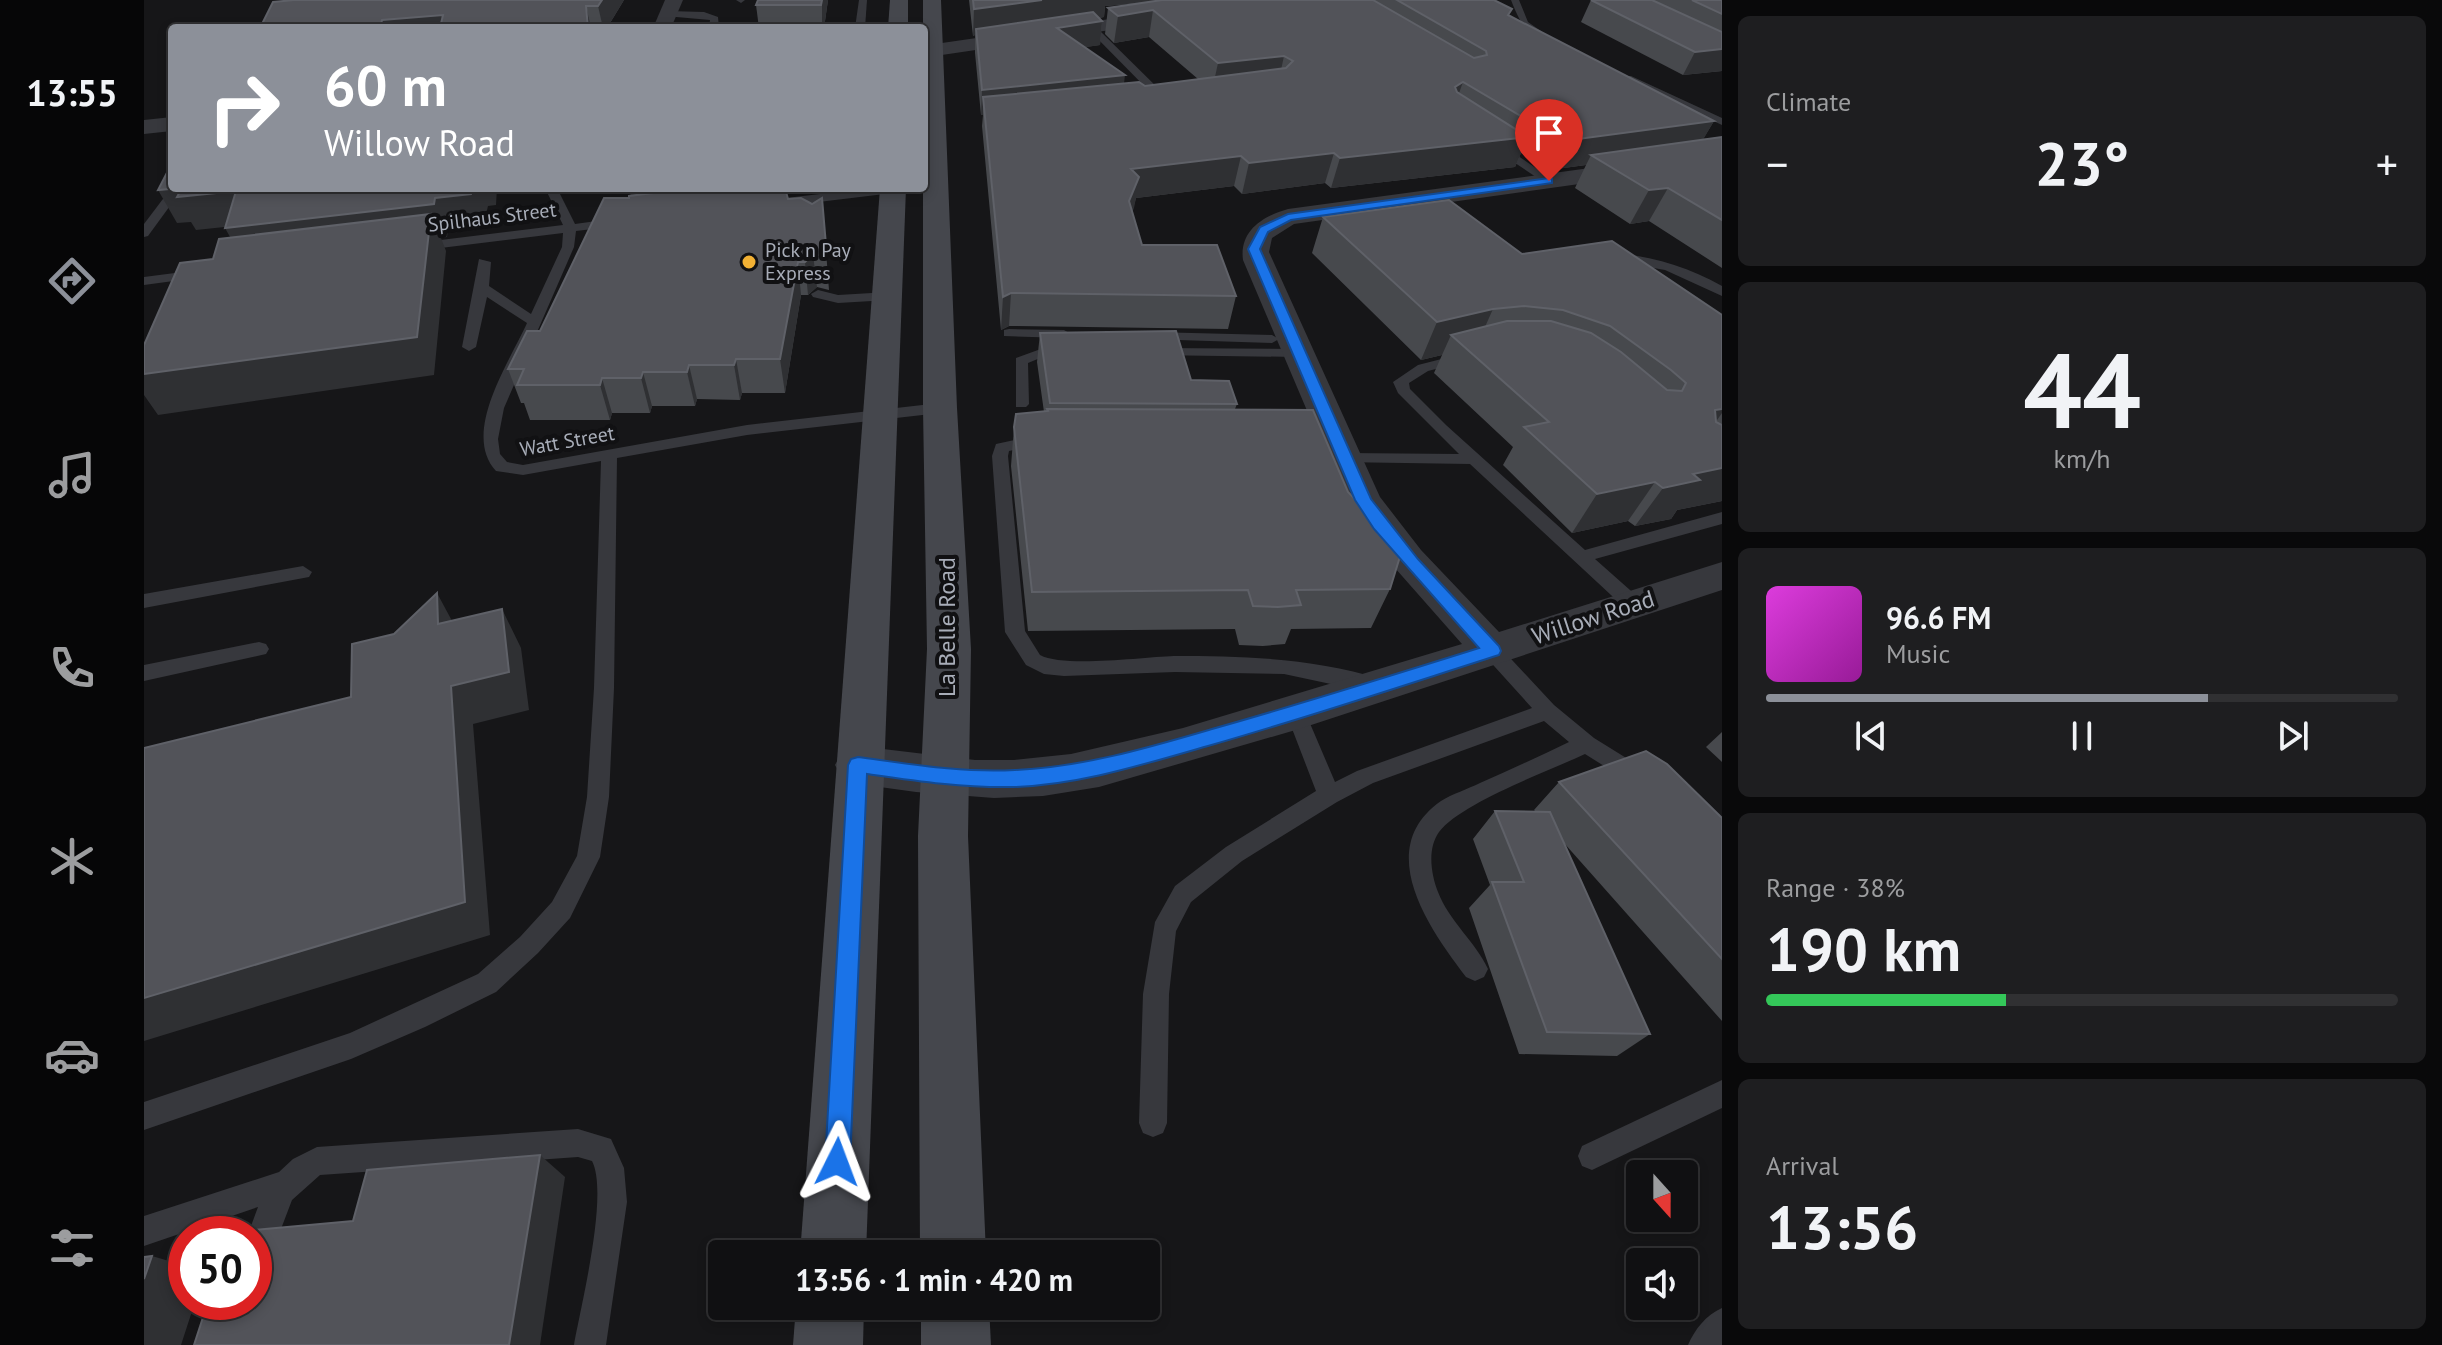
<!DOCTYPE html>
<meta charset="utf-8">
<style>
body{margin:0;font-family:"PT Sans",sans-serif;background:#1e1e20;color:#f1f3f6;height:100vh;display:flex;flex-direction:column;font-size:30px;white-space:nowrap}
*{box-sizing:border-box;margin:0}
p{font-size:26px;color:#9c9d9f}
.icon{flex:none;width:44px;height:44px;fill:none;stroke:currentColor;stroke-width:2;stroke-linecap:round;stroke-linejoin:round}
.map{position:relative;flex:1;overflow:hidden}
.panel{display:flex;flex-direction:column;gap:16px;padding:16px;background:#09090a;width:720px}
.panel>*{flex:none}
.guide{position:absolute;left:24px;top:24px;width:760px;height:168px;border-radius:8px;box-shadow:0 4px 12px #0003,0 0 0 2px #303032;background:#8c9099;color:#fff;overflow:hidden}
.needle{width:52px;rotate:159deg}
.buttons{position:absolute;left:1482px;top:1160px;display:grid;gap:16px}
.buttons a{display:grid;place-items:center;width:72px;height:72px;border-radius:8px;background:#101012;box-shadow:0 4px 12px #0003,0 0 0 2px #303032;font-size:40px}
.speed{position:absolute;left:24px;top:1216px;display:flex;gap:16px;font-size:40px;font-weight:700;text-align:center}
.speed>*{display:grid;place-content:center;width:104px;height:104px;border-radius:50%;background:#101012;box-shadow:0 4px 12px #0003,0 0 0 2px #303032;line-height:1}
.speed .limit{border:12px solid #d22;background:#fff;color:#111}
.pin{position:absolute;display:grid;place-items:center;width:68px;height:68px;color:#fff;margin:-82px -34px;border-radius:50% 50% 50% 0;rotate:-45deg;box-shadow:0 0 8px #0007}
.pin .icon{rotate:45deg}
.me{position:absolute;width:88px;margin:-44px;rotate:3deg;stroke-linejoin:round;filter:drop-shadow(0 0 6px #0008)}
.turn{display:flex;align-items:center;gap:28px;height:168px;padding:0 24px;font-size:36px}
.turn .icon{width:104px;height:104px;stroke-width:2.5}
.turn b{display:block;font-size:56px;line-height:68px}
.big{font-size:60px;font-weight:600;line-height:1.1}
.panel .widget{flex:1;display:flex;flex-direction:column;justify-content:center;gap:12px;min-width:0;padding:0 28px;border-radius:12px;background:#1e1e20}
.panel .dial{align-items:center;gap:0}
.dial b{font-size:104px;line-height:1}
.song{display:flex;align-items:center;gap:24px}
.cover{width:96px;height:96px;border-radius:12px;background:linear-gradient(135deg,hsl(300 70% 55%),hsl(300 70% 35%))}
.played{height:8px;border-radius:4px;background:linear-gradient(90deg,#8c9099 70%,#303032 70%)}
.keys{display:flex;justify-content:space-around;direction:ltr}
.heat{display:flex;justify-content:space-between;align-items:center;font-size:44px;direction:ltr}
.charge{height:12px;border-radius:6px;background:linear-gradient(90deg,#34c759 38%,#303032 0)}
.trip{position:absolute;left:564px;top:1240px;width:452px;height:80px;border-radius:8px;background:#101012;box-shadow:0 4px 12px #0003,0 0 0 2px #303032;font-weight:600;line-height:80px;text-align:center}
main{display:flex;flex:1;min-height:0}
.menu{display:flex;flex-direction:column;width:144px;justify-content:space-around;align-items:center;background:#060607;color:#9c9d9f}
.menu .icon{width:56px;height:56px}
.menu .on{color:#8c9099}
.menu b{font-size:36px;color:#f1f3f6}
.map>svg:first-child{display:block}
.lines{fill:none;stroke-linecap:round;stroke-linejoin:round}
.service{fill:#37383d;fill-rule:evenodd}
.minor{fill:#37383d;fill-rule:evenodd}
.tertiary{fill:#37383d;fill-rule:evenodd}
.secondary{fill:#45474d;fill-rule:evenodd}
.wall{fill:#47494d;fill-rule:evenodd}
.shaded-wall{fill:#2f3033}
.building{fill:#525359;stroke:#5f6168;stroke-width:2}
.route{fill:#1a73e8;stroke:#114b97;stroke-width:2}
.poi-dot{fill:#f2b134;stroke:#111113;stroke-width:3}
.labels{text-anchor:middle;dominant-baseline:central;stroke-width:8;stroke-linejoin:round;paint-order:stroke}
.far-street-label{font-size:20px;fill:#a8adb8;stroke:#111113}
.far-poi-label{font-size:20px;fill:#a8adb8;stroke:#111113;text-anchor:start}
.street-label{font-size:24px;fill:#a8adb8;stroke:#111113}
</style>
<main>
<nav class="menu">
<b>13:55</b>
<svg class="icon on" aria-label="directions" viewBox="0 0 24 24"><path d="M12 3l9 9-9 9-9-9zM9 14v-3h6M13 9l2 2-2 2"/></svg>
<svg class="icon" aria-label="music" viewBox="0 0 24 24"><path d="M9 18V5l10-2v13"/><circle cx="6" cy="18" r="3"/><circle cx="16" cy="16" r="3"/></svg>
<svg class="icon" aria-label="phone" viewBox="0 0 24 24"><path d="M5 4h4l2 5-3 2q2 4 5 5l2-3 5 2v4C11 20 4 13 5 4z"/></svg>
<svg class="icon" aria-label="climate" viewBox="0 0 24 24"><path d="M12 3v18M4 7l16 10M4 17L20 7"/></svg>
<svg class="icon" aria-label="car" viewBox="0 0 24 24"><path d="M5 17H2v-5l4-1 3-4h7l3 4 3 1v5h-3M9 17h6M6 11h13"/><circle cx="7" cy="17" r="2"/><circle cx="17" cy="17" r="2"/></svg>
<svg class="icon" aria-label="filters" viewBox="0 0 24 24"><path d="M4 7h16M4 17h16"/><circle cx="9" cy="7" r="2"/><circle cx="15" cy="17" r="2"/></svg>
</nav>
<div class="map">
<svg width="1578" height="1345" viewBox="0 0 1578 1345">
<rect width="100%" height="100%" fill="#161618"/>
<g class="lines">
<g class="service">
<path d="M592,0H601L597,3Z"/>
<path d="M715,0H723L721,28H711Z"/>
<path d="M1367,0H1375L1384,22L1404,36V40C1383,39 1374,18 1367,0Z"/>
<path d="M524,11L560,12L574,17L575,28H565L566,20L521,16Z"/>
<path d="M946,27H952L1024,98V102H1016L946,31Z"/>
<path d="M1481,76H1487L1578,118V125L1481,80Z"/>
<path d="M1351,142L1355,143L1411,181L1401,183L1347,147L1345,145Z"/>
<path d="M28,187L39,188L4,236L0,237V224Z"/>
<path d="M401,188H413L431,224L474,218L480,222L474,226L432,231L430,247L360,408L354,439L356,454L363,462L379,465L603,425L796,403L804,408L796,413L603,435L473,458L470,688L465,797L456,857L426,918L394,953L352,992L281,1027L207,1059L0,1130V1102L206,1033L334,974L376,937L408,902L433,856L443,797L450,688L457,461L379,475L352,471C317,433 365,363 383,323L343,297L332,347L325,351L318,347L335,259L347,262L345,286L387,314L418,247L419,233L272,251L266,247L272,243L419,225Z"/>
<path d="M728,188L755,189L749,193L633,207L627,203L633,199Z"/>
<path d="M1469,253C1508,256 1544,267 1578,286V296L1521,270L1464,260L1463,257Z"/>
<path d="M54,270L59,271V277L0,285V277Z"/>
<path d="M674,290L694,295L745,292L752,296L745,300L694,303L669,297L667,294Z"/>
<path d="M865,329L920,330L927,334L920,338L860,336V330Z"/>
<path d="M1008,332L1128,335L1135,339L1128,343L1003,339V333Z"/>
<path d="M1014,348L1154,349L1161,353L1154,357L1009,355V349Z"/>
<path d="M918,349L925,353L923,356L896,358L884,363L885,404L882,407H872V358L894,350Z"/>
<path d="M1321,353L1326,354V360L1284,371L1265,383L1266,389L1302,425L1441,550L1578,512V524L1451,559L1495,598L1497,603L1488,610L1481,608L1326,464L1195,462V454L1201,453L1315,454L1254,393L1249,382L1274,365Z"/>
<path d="M894,435L902,440L900,443L865,451L864,456L881,631L896,655C920,668 999,657 1030,656C1099,656 1170,658 1236,679L1239,685L1236,691L1229,693L1140,674L1031,672L920,676L900,674L882,665L861,632L848,456L852,444Z"/>
<path d="M159,566L168,572L165,577L0,608V594Z"/>
<path d="M115,642L122,644L125,649L122,654L0,681V665Z"/>
<path d="M1348,644L1355,646L1410,705L1450,738L1500,769L1503,775L1500,781L1492,784L1484,781L1441,754C1405,771 1317,803 1295,832C1283,849 1287,874 1294,892C1305,921 1331,941 1344,969L1340,977L1331,981L1322,977C1286,930 1228,849 1297,801C1308,794 1324,789 1336,783C1366,770 1396,756 1425,742L1400,721L1229,783L1193,802L1098,861L1047,902L1032,931L1025,994L1023,1123L1019,1133L1009,1137L999,1133L995,1123L999,994L1011,922L1031,886L1082,847L1172,791L1142,713L1145,707L1152,705L1159,707L1191,782L1213,771L1388,708L1341,656L1338,651L1341,646Z"/>
<path d="M1578,1080V1108L1448,1170L1438,1166L1434,1156L1438,1146Z"/>
<path d="M434,1129L467,1139L480,1168L483,1202L462,1345H430C437,1305 465,1194 448,1161L434,1157L176,1175L148,1200L121,1271L110,1275V1234H104L114,1207L0,1246V1216L135,1172L149,1159L173,1147Z"/>
<path d="M1578,1308V1345H1544C1551,1329 1562,1315 1578,1308Z"/>
</g>
<g class="minor">
<path d="M521,0H539L527,28H509Z"/>
<path d="M1098,0H1144L1135,5L791,56L781,50L791,44Z"/>
<path d="M1578,150V164L1150,224L1128,238L1125,252L1236,497L1277,550L1355,632L1578,562V590L1155,729L955,787L899,796L850,798L772,792L714,784L698,778L691,765L698,752L714,746L831,760H870L927,754L1039,728L1318,644L1251,568L1201,500L1099,260C1095,231 1119,216 1144,209Z"/>
</g>
<path class="tertiary" d="M28,117V131L0,134V120Z"/>
<g class="secondary">
<path d="M746,0H764V28H744Z"/>
<path d="M779,0H797L813,408L827,649L824,836L842,1254H776L774,836L783,649L779,408Z"/>
<path d="M736,188H762L722,1254H656Z"/>
<path d="M652,1306H720L719,1345H649Z"/>
<path d="M777,1306H845L847,1345H777Z"/>
</g>
</g>
<g class="wall">
<path d="M480,0L463,28H116Z"/>
<path d="M684,0L680,28H615L612,5Z"/>
<path d="M825,0H1350L1365,16L1570,121L1559,139L1578,137V268L1505,221L1486,224L1431,188L1442,165L1405,170L1377,153L1371,167L1187,188L1181,183L1098,194L1090,186L992,198L988,212L998,245L1092,296L1084,329L865,326L857,330L838,126L839,115H837L831,53V35L829,36ZM999,3L964,8L961,34L970,43L1005,37L1054,79L1001,86L980,84L941,47L956,45L958,21L955,18L960,17L961,6Z"/>
<path d="M1447,0H1578V71L1539,75L1437,22Z"/>
<path d="M678,198L685,290L673,287L664,295H657L641,393H598L596,400L553,399L551,406H508L506,413H468L466,420H386L380,403H377L364,369L396,331L644,199L668,204Z"/>
<path d="M1179,217L1378,254L1578,315V501L1533,510L1527,519L1491,526L1484,521L1428,533L1359,465L1369,447L1290,373L1298,355L1277,360L1168,253Z"/>
<path d="M896,333L1047,380L1093,404L1091,409L1204,492L1246,589L1227,628L1147,629L1141,644L1119,646L1095,645L1091,629L884,631L867,466L870,427L900,412L893,362Z"/>
<path d="M1578,732V762L1562,747Z"/>
<path d="M1415,782L1578,818V1021L1420,843L1506,1034L1473,1056L1375,1054L1325,908L1346,885L1329,839L1351,811L1392,812L1390,810Z"/>
</g>
<g class="shaded-wall">
<path d="M458,0H480L463,28H459L454,6Z"/>
<path d="M678,0H684L680,28H678Z"/>
<path d="M875,0H1026L961,6L960,17L832,35V29L831,35L829,36L830,9Z"/>
<path d="M442,6L447,28H444Z"/>
<path d="M1009,10L1005,37L970,43L974,16Z"/>
<path d="M299,15L303,28H236L238,20Z"/>
<path d="M958,21L956,45L911,52L913,28Z"/>
<path d="M1578,49V71L1539,75L1551,52Z"/>
<path d="M1140,56L1134,84L1068,91L1074,63Z"/>
<path d="M981,75L978,101L839,97V115H837L838,90Z"/>
<path d="M1319,82L1309,110L1311,87Z"/>
<path d="M1570,121L1553,150L1447,155L1442,165L1405,170L1419,141Z"/>
<path d="M1384,137L1371,167L1187,188L1196,158Z"/>
<path d="M1190,153L1181,183L1098,194L1105,163Z"/>
<path d="M1097,156L1090,186L992,198L990,208L980,232L987,169Z"/>
<path d="M38,188L92,191L109,224L52,230L47,222L33,223L14,190Z"/>
<path d="M329,188H353L352,205L344,206L339,227L304,231L303,237L297,238L302,251L290,375L14,415L0,395V374L100,262L81,228L291,198Z"/>
<path d="M485,188H635L491,214Z"/>
<path d="M1524,188L1505,221L1486,224L1505,190Z"/>
<path d="M669,254L673,287L664,295L661,262Z"/>
<path d="M654,262L657,295L641,393L636,359Z"/>
<path d="M867,293L865,326L857,330L859,297Z"/>
<path d="M1349,309L1332,347L1307,335L1298,355L1277,360L1293,322Z"/>
<path d="M592,359L598,393L596,400L590,365Z"/>
<path d="M545,365L553,399L551,406L543,372Z"/>
<path d="M499,372L508,406L506,413L497,378Z"/>
<path d="M458,378L468,413L466,420L456,385Z"/>
<path d="M1578,409V413L1554,447L1571,410Z"/>
<path d="M1578,468V501L1533,510L1527,519L1491,526L1519,488L1549,474Z"/>
<path d="M1511,482L1484,521L1428,533L1453,494Z"/>
<path d="M293,593L314,632L294,624Z"/>
<path d="M358,609L377,648L385,710L329,724L346,935L0,1041V998L307,686Z"/>
<path d="M396,1155L421,1177L396,1345H365Z"/>
<path d="M8,1256L42,1266V1302H51L37,1345H0V1279Z"/>
</g>
<g class="building">
<path d="M150,0H458L454,6H442L444,28H296L299,15L238,20L236,28H116L129,2Z"/>
<path d="M614,0H678L677,5H612Z"/>
<path d="M829,0H898L830,9Z"/>
<path d="M1018,0H1229L1330,58L1343,55L1342,51L1253,0H1350L1368,9L1364,15L1570,121L1419,141L1319,82L1311,87L1313,92L1384,137L1196,158L1190,153L1105,163L1097,156L987,169L995,177L985,201L998,245H1073L1092,296L867,293L859,297L839,97L995,82L1001,86L1142,68L1149,61L1140,56L1074,63L1009,10L974,16L964,8Z"/>
<path d="M1447,0H1508L1578,32V49L1551,52Z"/>
<path d="M1548,0H1578V14Z"/>
<path d="M949,12L958,21L913,28L981,75L838,90L832,29Z"/>
<path d="M1578,137V220L1524,188L1505,190L1447,155Z"/>
<path d="M28,163V188H37L14,190Z"/>
<path d="M38,188H329L327,194L291,198L290,204L81,228L92,191L33,197Z"/>
<path d="M550,188H641L644,199L657,198L668,204L678,198L683,257L669,254L661,262H654L636,359H592L590,365H545L543,372H499L497,378H458L456,385H373L380,369H364L383,331H396L460,198H485V196Z"/>
<path d="M1305,200L1378,254L1468,241L1578,315V409L1571,410L1572,422L1578,425V468L1549,474L1556,480L1519,488L1511,482L1453,494L1380,427L1405,422L1307,335L1363,321H1407L1447,333L1477,352L1523,390L1538,391L1542,383L1527,370L1466,326L1419,310L1380,306L1349,309L1293,322L1179,217Z"/>
<path d="M287,214L273,337L0,374V345L36,263L69,259L75,239Z"/>
<path d="M1032,331L1047,380L1085,381L1093,404L906,403L896,333Z"/>
<path d="M903,409L1169,410L1204,492L1258,550L1246,589L1152,590L1157,605L1134,607L1109,606L1104,590L888,592L870,427L872,414L904,411Z"/>
<path d="M293,593L294,624L358,609L365,672L307,686L321,902L0,998V748L207,697L208,644L250,634Z"/>
<path d="M1502,751L1523,764L1578,818V959L1415,782Z"/>
<path d="M1351,811L1406,812L1506,1034L1403,1032L1348,882H1380Z"/>
<path d="M396,1155L365,1345H50L64,1302H110V1234H87V1232L209,1221L223,1170Z"/>
<path d="M8,1256L0,1279V1257Z"/>
</g>
<path class="route" d="M1405,178L1408,179V183L1147,220L1124,232L1116,249L1227,499L1274,559L1355,646L1357,651L1355,655C1258,686 1162,718 1064,746C1000,764 936,785 869,787C819,788 772,781 723,774L706,1162L703,1171L693,1175L684,1171L681,1162L704,765L707,759L714,757C766,764 818,773 871,770C939,767 1003,748 1068,729C1157,704 1246,676 1335,648L1230,529L1211,500L1104,249L1116,227L1144,214Z"/>
<circle class="poi-dot" cx="605" cy="262" r="8"/>
<g class="labels">
<g class="far-street-label">
<text transform="translate(348 217) rotate(-7)">Spilhaus Street</text>
<text transform="translate(423 441) rotate(-10)">Watt Street</text>
</g>
<g class="far-poi-label">
<text x="621" y="250">Pick n Pay<tspan x="621" dy="23">Express</tspan></text>
</g>
<g class="street-label">
<text transform="translate(1449 617) rotate(-18)">Willow Road</text>
<text transform="translate(802 627) rotate(-90)">La Belle Road</text>
</g>
</g>
</svg>
<div class="buttons">
<a><svg class="needle" viewBox="-14 -14 28 28"><path d="M0-13l5 13h-10z" fill="#e53935"/><path d="M0 13l5-13h-10z" fill="#9c9d9f"/></svg></a>
<a><svg class="icon" aria-label="sound" viewBox="0 0 24 24"><path d="M4 9h4l5-4v14l-5-4H4zM17 9q2 3 0 6"/></svg></a>
</div>
<div class="speed"><div class="limit">50</div></div>
<div class="pin" style="left:1405px;top:181px;background:#d93025"><svg class="icon" aria-label="arrive" viewBox="0 0 24 24"><path d="M6 21V4h12l-3 4 3 4H6"/></svg></div>
<svg class="me" style="left:693px;top:1162px" viewBox="-20 -20 40 40"><path d="M0-17L14 15 0 8-14 15z" fill="#1a73e8" stroke="#fff" stroke-width="4"/></svg>
<div class="trip">13:56 · 1 min · 420 m</div>
<div class="guide">
<div class="turn"><svg class="icon" aria-label="right" viewBox="0 0 24 24"><path d="M7 20v-9h11M14 6l5 5-5 5"/></svg><div><b>60 m</b>Willow Road</div></div>
</div>
</div>
<section class="panel">
<div class="widget"><p>Climate</p>
<div class="heat"><a>−</a><b class="big">23°</b><a>+</a></div>
</div>
<div class="widget dial"><b>44</b><p>km/h</p></div>
<div class="widget">
<div class="song"><i class="cover"></i><div><b>96.6 FM</b><p>Music</p></div></div>
<div class="played"></div>
<div class="keys"><svg class="icon" aria-label="previous" viewBox="0 0 24 24"><path d="M18 5L8 12l10 7zM5 5v14"/></svg><svg class="icon" aria-label="pause" viewBox="0 0 24 24"><path d="M8 5v14M16 5v14"/></svg><svg class="icon" aria-label="next" viewBox="0 0 24 24"><path d="M6 5l10 7-10 7zM19 5v14"/></svg></div>
</div>
<div class="widget"><p>Range · 38%</p><b class="big">190 km</b><div class="charge"></div></div>
<div class="widget"><p>Arrival</p><b class="big">13:56</b></div>
</section>
</main>
